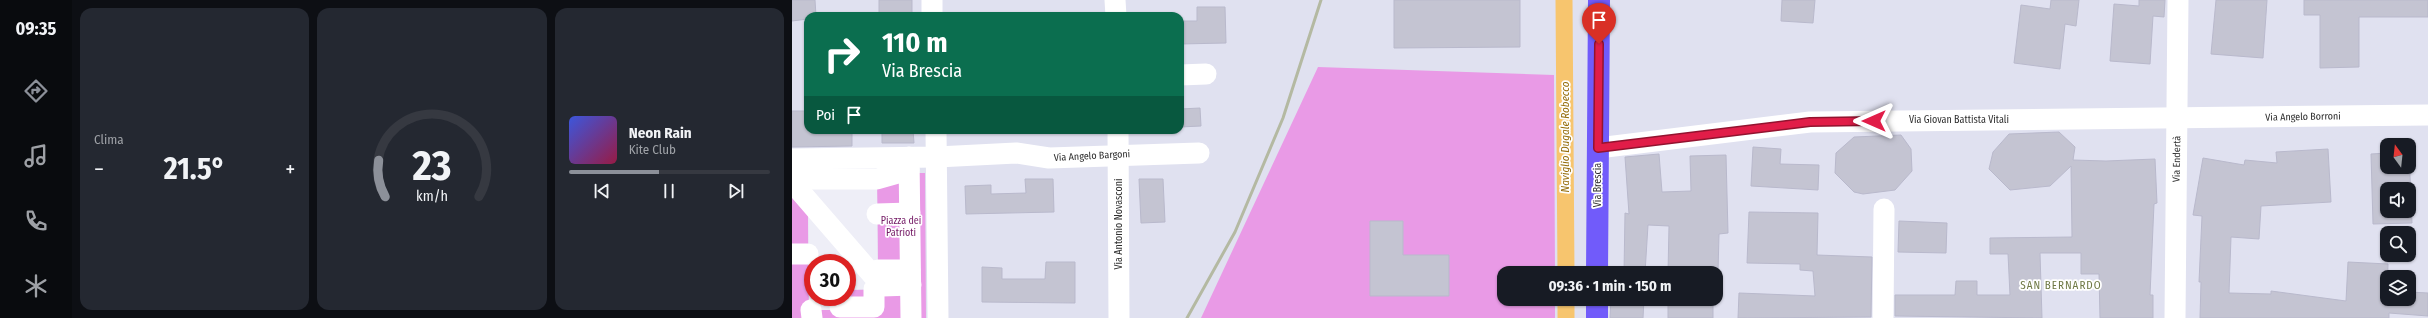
<!DOCTYPE html>
<html lang="it">
<meta charset="utf-8">
<style>
body{margin:0;font-family:"Fira Sans Condensed",sans-serif;background:#242831;color:#f1f3f6;height:100vh;display:flex;flex-direction:column;font-size:15px;white-space:nowrap}
*{box-sizing:border-box;margin:0}
p{font-size:13px;color:#9ea1a6}
.icon{flex:none;width:22px;height:22px;fill:none;stroke:currentColor;stroke-width:2;stroke-linecap:round;stroke-linejoin:round}
.map{position:relative;flex:1;overflow:hidden}
.panel{display:flex;flex-direction:column;gap:8px;padding:8px;background:#0d0f14;width:720px}
.panel>*{flex:none}
.top-card{position:absolute;left:12px;top:12px;width:380px;height:122px;border-radius:12px;box-shadow:0 1px 3px #0004;background:#0b6e4f;color:#fff;overflow:hidden}
.needle{width:26px;rotate:345deg}
.buttons{position:absolute;left:1588px;top:138px;display:grid;gap:8px}
.buttons a{display:grid;place-items:center;width:36px;height:36px;border-radius:8px;background:#171b24;box-shadow:0 1px 3px #0004;font-size:20px}
.speed{position:absolute;left:12px;top:254px;display:flex;gap:8px;font-size:20px;font-weight:700;text-align:center}
.speed>*{display:grid;place-content:center;width:52px;height:52px;border-radius:50%;background:#171b24;box-shadow:0 1px 3px #0004;line-height:1}
.speed .limit{border:6px solid #d22;background:#fff;color:#111}
.pin{position:absolute;display:grid;place-items:center;width:34px;height:34px;color:#fff;margin:-41px -17px;border-radius:50% 50% 50% 0;rotate:-45deg;box-shadow:0 0 4px #0007}
.pin .icon{rotate:45deg}
.me{position:absolute;width:44px;margin:-22px;rotate:270deg;stroke-linejoin:round;filter:drop-shadow(0 0 3px #0008)}
.turn{display:flex;align-items:center;gap:14px;height:84px;padding:0 12px;font-size:18px}
.turn .icon{width:52px;height:52px;stroke-width:2.5}
.turn b{display:block;font-size:28px;line-height:34px}
.then{display:flex;align-items:center;height:38px;padding:0 12px;background:#0003;gap:8px;font-size:15px}
.big{font-size:30px;font-weight:700;line-height:1.1}
.panel .card{flex:1;display:flex;flex-direction:column;justify-content:center;gap:6px;min-width:0;padding:0 14px;border-radius:12px;background:#242831}
.panel .dial{align-items:center;gap:0}
.dial svg{height:104px;overflow:visible;fill:none;stroke:#363941;stroke-width:7;stroke-linecap:round;text-anchor:middle}
.dial text{fill:#f1f3f6;stroke:none}
.song{display:flex;align-items:center;gap:12px}
.cover{width:48px;height:48px;border-radius:6px;background:linear-gradient(135deg,hsl(230 70% 55%),hsl(340 70% 35%))}
.played{height:4px;border-radius:2px;background:linear-gradient(90deg,#8c9099 45%,#363941 45%)}
.keys{display:flex;justify-content:space-around;direction:ltr}
.heat{display:flex;justify-content:space-between;align-items:center;font-size:22px;direction:ltr}
.panel .tiles{flex:1;display:grid;gap:8px;grid-template-columns:repeat(3,1fr)}
.trip{position:absolute;left:705px;top:266px;width:226px;height:40px;border-radius:12px;background:#171b24;box-shadow:0 1px 3px #0004;font-weight:700;line-height:40px;text-align:center}
main{display:flex;flex:1;min-height:0}
.dock{display:flex;flex-direction:column;width:72px;justify-content:space-around;align-items:center;background:#090b0e;color:#9ea1a6}
.dock .icon{width:28px;height:28px}
.dock .selected{color:#8c9099}
.dock b{font-size:18px;color:#f1f3f6}
.map>svg:first-child{display:block}
.green{fill:#e99ae6}
.plaza{fill:#eeeef7}
.lines{fill:none;stroke-linecap:round;stroke-linejoin:round}
.canal{stroke:#f7c56e;stroke-width:17}
.building{fill:#c4c4d2;stroke:#b9b9cc;fill-rule:evenodd}
.minor{stroke:#fff;stroke-width:21}
.major{stroke:#715bfa;stroke-width:22}
.rail{stroke:#b4b9a2;stroke-width:3}
.route-casing{stroke:#92132f;stroke-width:10}
.route{stroke:#e11d48;stroke-width:7}
.labels{text-anchor:middle;dominant-baseline:central;stroke-width:3.5;stroke-linejoin:round;paint-order:stroke}
.street-label{font-size:10px;fill:#2e2e2e;stroke:#fff}
.park-label{font-size:10px;fill:#721763;stroke:#fff}
.water-label{font-size:11px;font-style:italic;fill:#946b07;stroke:#fff}
.neighbourhood-label{font-size:11px;letter-spacing:1px;fill:#6e7844;stroke:#fff}
</style>
<main>
<nav class="dock">
<b>09:35</b>
<svg class="icon selected" aria-label="directions" viewBox="0 0 24 24"><path d="M12 3l9 9-9 9-9-9zM9 14v-3h6M13 9l2 2-2 2"/></svg>
<svg class="icon" aria-label="music" viewBox="0 0 24 24"><path d="M9 18V5l10-2v13"/><circle cx="6" cy="18" r="3"/><circle cx="16" cy="16" r="3"/></svg>
<svg class="icon" aria-label="phone" viewBox="0 0 24 24"><path d="M5 4h4l2 5-3 2q2 4 5 5l2-3 5 2v4C11 20 4 13 5 4z"/></svg>
<svg class="icon" aria-label="climate" viewBox="0 0 24 24"><path d="M12 3v18M4 7l16 10M4 17L20 7"/></svg>
</nav>
<section class="panel">
<div class="tiles">
<div class="card"><p>Clima</p>
<div class="heat"><a>−</a><b class="big">21.5°</b><a>+</a></div>
</div>
<div class="card dial"><svg viewBox="0 0 100 80">
<path d="M14 69A42 42 0 1 1 86 69"/>
<path d="M14 69A42 42 0 0 1 9 41" stroke="#8c9099"/>
<text x="50" y="56" font-size="32" font-weight="700">23</text>
<text x="50" y="72" font-size="11">km/h</text>
</svg></div>
<div class="card">
<div class="song"><i class="cover"></i><div><b>Neon Rain</b><p>Kite Club</p></div></div>
<div class="played"></div>
<div class="keys"><svg class="icon" aria-label="previous" viewBox="0 0 24 24"><path d="M18 5L8 12l10 7zM5 5v14"/></svg><svg class="icon" aria-label="pause" viewBox="0 0 24 24"><path d="M8 5v14M16 5v14"/></svg><svg class="icon" aria-label="next" viewBox="0 0 24 24"><path d="M6 5l10 7-10 7zM19 5v14"/></svg></div>
</div>
</div>
</section>
<div class="map">
<svg width="1636" height="318" viewBox="0 0 1636 318">
<rect width="100%" height="100%" fill="#e0e1f0"/>
<g class="green">
<path d="M526,67L762,75L763,273H712V299H763V318H409Z"/>
<path d="M0,173H133L134,318H0V182L16,200L17,310H47L55,297V290L86,289L85,179Z"/>
</g>
<path class="plaza" d="M85,179L86,289L55,290V263H21V297H47L48,310H17L16,200L0,182Z"/>
<g class="lines">
<g class="canal">
<path d="M772,0L774,273"/>
<path d="M774,299V318"/>
</g>
</g>
<g class="building">
<path d="M0,0H23L24,16H16V19L0,21Z"/>
<rect x="87" y="0" width="33" height="16"/>
<path d="M602,0H728V47L602,48Z"/>
<path d="M990,0H1023L1021,23L989,21Z"/>
<path d="M1259,0H1287L1284,26L1273,24L1268,69L1222,63L1229,5L1258,9Z"/>
<path d="M1347,0H1373L1372,17L1361,16L1358,64L1318,61L1322,4L1347,6Z"/>
<path d="M1424,0H1475L1471,58L1419,54Z"/>
<path d="M1512,0H1636V17H1567V67L1528,68V15H1512Z"/>
<path d="M405,7H433L434,43L388,44V21H405Z"/>
<path d="M408,108L409,126L388,127V109Z"/>
<path d="M0,111H16V130H60V146L0,147Z"/>
<path d="M90,130H121L122,143H90Z"/>
<path d="M1267,132L1283,147L1281,160L1314,161L1363,159L1365,203L1362,204L1358,295H1361V318H1308L1307,274H1289V253H1248L1250,318L1103,316V295H1163L1164,281H1185V295H1218L1216,254H1198V238L1280,237L1279,166L1258,186L1218,190L1197,169L1201,152L1217,134Z"/>
<path d="M1109,135L1119,149L1120,171L1103,190L1071,194L1062,192L1043,173L1044,153L1062,137Z"/>
<path d="M961,147L989,149L988,164L1027,165L1026,190L959,186Z"/>
<path d="M1536,149L1539,202L1469,206L1467,239L1439,237L1437,293L1479,294V291L1554,301L1556,262L1596,264L1595,299H1617V292L1636,293V316L1597,313V318H1408L1409,282H1407L1410,216L1401,215L1411,158L1452,165L1453,160L1485,163L1484,152Z"/>
<path d="M1595,153V167H1617V153L1620,223L1581,224L1579,154ZM1595,189H1617V211H1595Z"/>
<path d="M867,154L870,192L899,191L898,156L934,155L936,233L927,234L926,273H876L877,226L856,225L853,273H832L833,213L837,214L833,157Z"/>
<path d="M233,179H261L262,212L174,214L173,186L199,185V194L234,193Z"/>
<path d="M347,179H371L373,222L349,223Z"/>
<path d="M957,212L1026,213L1025,255L1080,257L1079,317L946,318L947,293L1023,296L1021,271L1008,270V264L955,263Z"/>
<path d="M578,221H611V255H657V296H578Z"/>
<path d="M1107,221L1155,223L1154,253L1106,252Z"/>
<path d="M254,262H283V303L190,302V267L210,268V279H253Z"/>
<path d="M819,299H852L851,318H818Z"/>
<rect x="876" y="299" width="45" height="19"/>
</g>
<g class="lines">
<g class="minor">
<path d="M140,0V16"/>
<path d="M323,0L324,16"/>
<path d="M388,75L414,74"/>
<path d="M144,130L146,318"/>
<path d="M326,130L327,318"/>
<path d="M806,148L1018,122L1636,115"/>
<path d="M117,157L119,318"/>
<path d="M0,159L145,157L224,153L257,158L407,153"/>
<path d="M0,179H85L117,170"/>
<path d="M0,182L90,286L119,285"/>
<path d="M85,214L118,213"/>
<path d="M0,254H16"/>
<path d="M86,270H118"/>
<path d="M48,307H82V289"/>
<path d="M19,310L20,318"/>
<path d="M1091,318L1092,209"/>
<path d="M1383,318L1386,0"/>
</g>
<g class="major">
<path d="M805,273L807,0"/>
<path d="M805,318V299"/>
</g>
<path class="rail" d="M395,318L443,232L491,118L529,0"/>
</g>
<g class="lines">
<g class="route-casing">
<path id="route" d="M807,44L806,148L1018,122L1082,121"/>
</g>
<use href="#route" class="route"/>
</g>
<g class="labels">
<g class="street-label">
<text transform="translate(1511 117) rotate(-1)">Via Angelo Borroni</text>
<text x="1167" y="120">Via Giovan Battista Vitali</text>
<text transform="translate(300 156) rotate(-3)">Via Angelo Bargoni</text>
<text transform="translate(1385 159) rotate(-89)">Via Endertà</text>
<text transform="translate(806 185) rotate(-90)">Via Brescia</text>
<text transform="translate(327 224) rotate(-90)">Via Antonio Novasconi</text>
</g>
<g class="park-label">
<text x="109" y="221">Piazza dei<tspan x="109" dy="12">Patrioti</tspan></text>
</g>
<g class="water-label">
<text transform="translate(773 137) rotate(-90)">Naviglio Dugale Robecco</text>
</g>
<g class="neighbourhood-label">
<text x="1269" y="285">SAN BERNARDO</text>
</g>
</g>
</svg>
<div class="buttons">
<a><svg class="needle" viewBox="-14 -14 28 28"><path d="M0-13l5 13h-10z" fill="#e53935"/><path d="M0 13l5-13h-10z" fill="#9ea1a6"/></svg></a>
<a><svg class="icon" aria-label="sound" viewBox="0 0 24 24"><path d="M4 9h4l5-4v14l-5-4H4zM17 9q2 3 0 6"/></svg></a>
<a><svg class="icon" aria-label="search" viewBox="0 0 24 24"><circle cx="10" cy="10" r="6"/><path d="M15 15l6 6"/></svg></a>
<a><svg class="icon" aria-label="layers" viewBox="0 0 24 24"><path d="M12 4l9 5-9 5-9-5zM3 14l9 5 9-5"/></svg></a>
</div>
<div class="speed"><div class="limit">30</div></div>
<div class="pin" style="left:807px;top:44px;background:#d93025"><svg class="icon" aria-label="arrive" viewBox="0 0 24 24"><path d="M6 21V4h12l-3 4 3 4H6"/></svg></div>
<svg class="me" style="left:1082px;top:121px" viewBox="-20 -20 40 40"><path d="M0-17L14 15 0 8-14 15z" fill="#e11d48" stroke="#fff" stroke-width="4"/></svg>
<div class="trip">09:36 · 1 min · 150 m</div>
<div class="top-card">
<div class="turn"><svg class="icon" aria-label="right" viewBox="0 0 24 24"><path d="M7 20v-9h11M14 6l5 5-5 5"/></svg><div><b>110 m</b>Via Brescia</div></div>
<div class="then">Poi<svg class="icon" aria-label="arrive" viewBox="0 0 24 24"><path d="M6 21V4h12l-3 4 3 4H6"/></svg></div>
</div>
</div>
</main>
